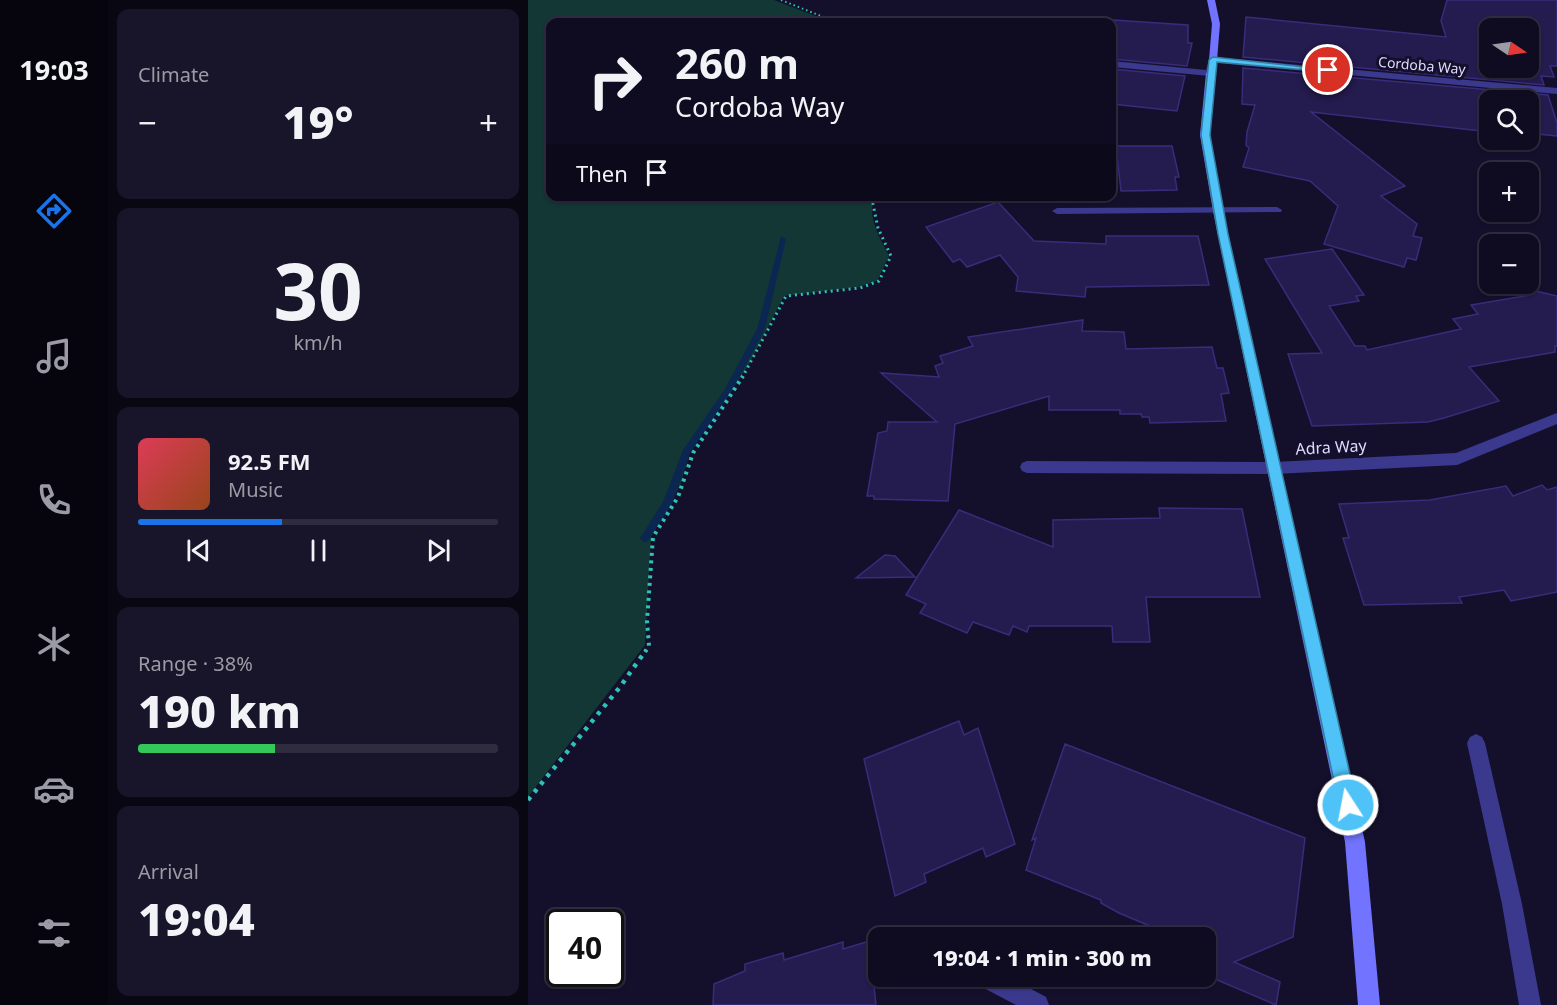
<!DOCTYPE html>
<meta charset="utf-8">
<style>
body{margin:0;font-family:"Noto Sans",sans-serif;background:#18152a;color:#f1f3f6;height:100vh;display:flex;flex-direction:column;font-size:22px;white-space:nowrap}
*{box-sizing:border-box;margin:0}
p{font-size:20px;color:#9b9ba5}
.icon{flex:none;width:33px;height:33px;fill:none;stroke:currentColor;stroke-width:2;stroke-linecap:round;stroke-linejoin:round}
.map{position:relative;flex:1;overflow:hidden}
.drawer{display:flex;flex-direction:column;gap:9px;padding:9px;background:#080712;width:420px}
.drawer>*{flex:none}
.hud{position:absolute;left:18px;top:18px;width:570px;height:183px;border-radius:12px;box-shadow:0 2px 4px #0004,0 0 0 2px #2f2c3f;background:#0f0c21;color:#f1f3f6;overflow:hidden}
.needle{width:39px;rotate:103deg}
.buttons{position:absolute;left:951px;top:18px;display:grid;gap:12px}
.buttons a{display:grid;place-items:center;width:60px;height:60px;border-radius:12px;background:#0f0c21;box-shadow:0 2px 4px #0004,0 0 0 2px #2f2c3f;font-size:30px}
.speed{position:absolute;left:18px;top:909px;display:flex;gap:12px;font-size:30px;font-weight:700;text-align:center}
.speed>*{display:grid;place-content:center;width:78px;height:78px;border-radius:50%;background:#0f0c21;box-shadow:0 2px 4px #0004,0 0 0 2px #2f2c3f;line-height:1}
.speed .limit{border:3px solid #111;border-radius:9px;background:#fff;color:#111}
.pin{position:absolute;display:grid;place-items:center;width:51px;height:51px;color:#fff;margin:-26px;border:3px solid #fff;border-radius:50%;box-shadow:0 2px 6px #0007}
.me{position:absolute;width:66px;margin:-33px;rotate:349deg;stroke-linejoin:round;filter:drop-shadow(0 0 4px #0008)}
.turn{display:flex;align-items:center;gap:21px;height:126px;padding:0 30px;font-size:27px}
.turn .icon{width:78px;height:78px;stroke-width:2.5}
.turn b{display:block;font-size:42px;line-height:51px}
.then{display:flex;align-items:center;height:57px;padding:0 30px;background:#0003;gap:12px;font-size:22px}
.big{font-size:45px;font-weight:800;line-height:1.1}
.drawer .widget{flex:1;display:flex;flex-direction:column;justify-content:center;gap:9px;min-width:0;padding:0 21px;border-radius:12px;background:#18152a}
.drawer .dial{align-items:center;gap:0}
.dial b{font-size:78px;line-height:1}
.song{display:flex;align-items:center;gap:18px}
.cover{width:72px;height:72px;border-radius:9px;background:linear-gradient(135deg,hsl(350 70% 55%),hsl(20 70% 35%))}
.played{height:6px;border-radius:3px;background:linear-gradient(90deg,#1a73e8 40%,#2f2c3f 40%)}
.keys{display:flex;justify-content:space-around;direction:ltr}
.heat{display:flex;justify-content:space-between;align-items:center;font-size:33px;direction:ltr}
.charge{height:9px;border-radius:4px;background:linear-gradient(90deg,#34c759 38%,#2f2c3f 0)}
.trip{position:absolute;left:340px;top:927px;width:348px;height:60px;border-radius:12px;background:#0f0c21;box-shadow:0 2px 4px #0004,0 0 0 2px #2f2c3f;font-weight:800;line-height:60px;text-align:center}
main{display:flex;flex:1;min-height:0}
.menu{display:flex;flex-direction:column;width:108px;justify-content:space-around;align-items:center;background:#06050d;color:#9b9ba5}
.menu .icon{width:42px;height:42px}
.menu .on{color:#1a73e8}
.menu b{font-size:27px;color:#f1f3f6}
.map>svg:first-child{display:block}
.green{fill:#133734}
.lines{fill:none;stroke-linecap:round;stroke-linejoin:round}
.stream{fill:#0a2651;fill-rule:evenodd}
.building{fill:#241b4e;stroke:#392c7b;stroke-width:1.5;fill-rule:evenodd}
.path-far3{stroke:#2bc4b6;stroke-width:2;stroke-dasharray:1.5 3;stroke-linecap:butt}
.path-far2{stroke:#2bc4b6;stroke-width:3;stroke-dasharray:2 4;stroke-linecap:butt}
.path-far1{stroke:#2bc4b6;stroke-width:4;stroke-dasharray:3 4.5;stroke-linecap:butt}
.path{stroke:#2bc4b6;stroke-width:4.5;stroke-dasharray:4 6;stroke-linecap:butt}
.lane{fill:#3a398d;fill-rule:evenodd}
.street{fill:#3a398d;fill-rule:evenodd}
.secondary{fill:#7273ff;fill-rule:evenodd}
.route{fill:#4fc3f7;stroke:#337fa1;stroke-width:1.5}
.labels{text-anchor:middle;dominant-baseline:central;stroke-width:6;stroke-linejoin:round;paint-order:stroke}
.far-street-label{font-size:14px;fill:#dedbff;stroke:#14102c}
.street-label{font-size:16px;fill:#dedbff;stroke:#14102c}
</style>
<main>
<nav class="menu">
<b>19:03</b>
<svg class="icon on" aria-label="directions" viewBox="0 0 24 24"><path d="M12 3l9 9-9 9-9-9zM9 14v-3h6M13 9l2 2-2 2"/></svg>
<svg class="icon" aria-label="music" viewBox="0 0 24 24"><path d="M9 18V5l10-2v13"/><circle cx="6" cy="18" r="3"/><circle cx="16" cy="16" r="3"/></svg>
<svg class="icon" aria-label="phone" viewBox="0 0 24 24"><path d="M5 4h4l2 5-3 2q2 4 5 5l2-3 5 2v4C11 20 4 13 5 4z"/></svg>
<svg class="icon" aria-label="climate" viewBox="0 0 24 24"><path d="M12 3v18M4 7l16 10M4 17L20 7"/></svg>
<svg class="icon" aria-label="car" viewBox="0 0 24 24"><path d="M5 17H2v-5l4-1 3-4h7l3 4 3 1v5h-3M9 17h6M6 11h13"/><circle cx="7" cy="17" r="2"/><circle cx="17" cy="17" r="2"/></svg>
<svg class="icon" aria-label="filters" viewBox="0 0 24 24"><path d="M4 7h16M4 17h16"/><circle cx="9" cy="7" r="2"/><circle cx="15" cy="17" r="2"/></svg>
</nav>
<section class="drawer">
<div class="widget"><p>Climate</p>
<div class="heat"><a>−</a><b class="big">19°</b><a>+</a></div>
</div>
<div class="widget dial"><b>30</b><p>km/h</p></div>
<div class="widget">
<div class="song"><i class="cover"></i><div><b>92.5 FM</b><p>Music</p></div></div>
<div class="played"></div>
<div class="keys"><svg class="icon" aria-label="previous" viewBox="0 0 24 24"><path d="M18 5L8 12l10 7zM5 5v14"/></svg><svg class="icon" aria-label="pause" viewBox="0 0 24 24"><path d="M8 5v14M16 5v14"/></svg><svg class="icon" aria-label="next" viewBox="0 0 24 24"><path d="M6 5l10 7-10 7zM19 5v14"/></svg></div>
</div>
<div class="widget"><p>Range · 38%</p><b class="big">190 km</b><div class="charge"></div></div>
<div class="widget"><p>Arrival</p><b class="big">19:04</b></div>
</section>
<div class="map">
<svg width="1029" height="1005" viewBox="0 0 1029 1005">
<rect width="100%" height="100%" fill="#14102c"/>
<path class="green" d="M0,0H246L303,22H22V196L347,197C338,216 352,238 361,256L349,281L331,287L256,296L220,366L162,452L152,486L123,537L117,645L0,797Z"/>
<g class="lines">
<path class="stream" d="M253,237H255L258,239L237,329L203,393L162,453L144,504L120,541L117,542L114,541L112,538L114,535L135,502L155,450L197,389L229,329Z"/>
</g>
<g class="building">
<path d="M919,0H1029V66H1022L1026,77L1013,76L1016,85L715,57L718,17L918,37L913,21ZM962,28H1000V68H962Z"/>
<path d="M585,20L660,25V43H664L659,66L584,59Z"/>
<path d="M715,68L1020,95L1029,123V136L1000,133V100H962V132L783,112L877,186L853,196L889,224L885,236L894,238L888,260L879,258L876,267L796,244L810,206L782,181L715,167L721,148L718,145L719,132L727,105L714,104Z"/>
<path d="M584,69L657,76L649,111L584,104Z"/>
<path d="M588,146H644L651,177H647L649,190L593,191Z"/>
<path d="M470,202L506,241L578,244V236H670L681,285L558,287L557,297L488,291L490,277L472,255L439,267L432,259L425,262L398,227Z"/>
<path d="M804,249L836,295L828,296L831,301L801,306L827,346H837L839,350L933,329L925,319L950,314L943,305L1002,295L1003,290L1029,296V346H1027V352L941,367L971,401L916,418L900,422L784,426L760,354L794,353L737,259Z"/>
<path d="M555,320L554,331L596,332L598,349L684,347L689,368H695L701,393L693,394L698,421L622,423L621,417H614L613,414H592V410H521V396L427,424L420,501L346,499V496H339L350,433L359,431L360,422H409L353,373L411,377L407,366L415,363L412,356L445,346L440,337Z"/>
<path d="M1014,485L1019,490L1029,487V592L983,601L976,590L931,597L934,603L836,605L815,538H821L811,504L902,500L978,486L985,496Z"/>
<path d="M631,508L714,509L732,597H618L622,642H585L584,626H501L499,632L485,626L481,635L445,622L439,633L392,613L398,604L378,595L431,510L525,547V520L632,518Z"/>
<path d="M357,555L367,556L387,577L328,578Z"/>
<path d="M431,721L436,735L450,728L487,844L458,857L455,848L396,874L398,882L367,896L336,759Z"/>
<path d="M537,744L777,838L765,937L706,962L752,982L748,1005L687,979L688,970L678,975V938H638L639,933L591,913L573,903V900L498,870L508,838L504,840Z"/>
<path d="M348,939L350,964L344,966L348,1005H185L186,984L217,971V964L255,953L256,960L315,942V949Z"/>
</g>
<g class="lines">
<path class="path-far3" d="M253,0L308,22"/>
<path class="path-far2" d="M214,378L258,296L332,288L351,281L363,256L350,228L345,204L350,196"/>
<path class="path-far1" d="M117,652L121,646L119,621L125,537L150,497L165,453L215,376"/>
<path class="path" d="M0,800L92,687L118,650"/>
<path class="lane" d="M948,734L954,737L957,743L994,904L1013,1005H991L974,904L939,743L942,737Z"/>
<g class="street">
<path d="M685,57L1029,88V94L689,63L686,73L682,76L584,67V61L678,70L681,60Z"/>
<path d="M749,207L754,210L753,212L529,214L524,211L529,208Z"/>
<path d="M1029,413V424L929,465L746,474L499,473L494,471L492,467L494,463L499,461L746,462L928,453Z"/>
<path d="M447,976H479L518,997L521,1005H488L450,985Z"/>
</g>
<g class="secondary">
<path d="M679,0H687L692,24L689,60L685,63L681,60L684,24Z"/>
<path d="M682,70L686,73L682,135L695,211L837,842L852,1005H830L817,842L685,211L672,135L678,73Z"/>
</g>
</g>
<path class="route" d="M685,57L804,70L800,72L689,62L682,135L700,234L829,805L826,812L820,814L814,812L811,805L690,234L673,135L681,60Z"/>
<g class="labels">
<g class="far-street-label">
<text transform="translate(894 65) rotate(5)">Cordoba Way</text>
</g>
<g class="street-label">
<text transform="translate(803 447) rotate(-3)">Adra Way</text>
</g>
</g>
</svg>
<div class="buttons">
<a><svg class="needle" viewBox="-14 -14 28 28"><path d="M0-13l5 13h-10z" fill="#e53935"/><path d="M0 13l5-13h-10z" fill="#9b9ba5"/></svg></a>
<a><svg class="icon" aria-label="search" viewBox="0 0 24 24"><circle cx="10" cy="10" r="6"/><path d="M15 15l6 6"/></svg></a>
<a>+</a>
<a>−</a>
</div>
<div class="speed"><div class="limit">40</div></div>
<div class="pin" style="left:800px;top:70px;background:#d93025"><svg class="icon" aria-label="arrive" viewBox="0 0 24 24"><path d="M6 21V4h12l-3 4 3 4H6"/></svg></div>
<svg class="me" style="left:820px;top:805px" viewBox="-20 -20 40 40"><circle r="17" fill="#4fc3f7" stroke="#fff" stroke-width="3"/><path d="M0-11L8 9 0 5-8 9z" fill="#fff"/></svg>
<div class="trip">19:04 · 1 min · 300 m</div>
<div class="hud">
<div class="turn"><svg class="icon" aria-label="right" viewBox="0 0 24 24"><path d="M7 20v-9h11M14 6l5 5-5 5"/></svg><div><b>260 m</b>Cordoba Way</div></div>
<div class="then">Then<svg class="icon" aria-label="arrive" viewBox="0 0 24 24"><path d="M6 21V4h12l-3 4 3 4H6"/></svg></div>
</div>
</div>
</main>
